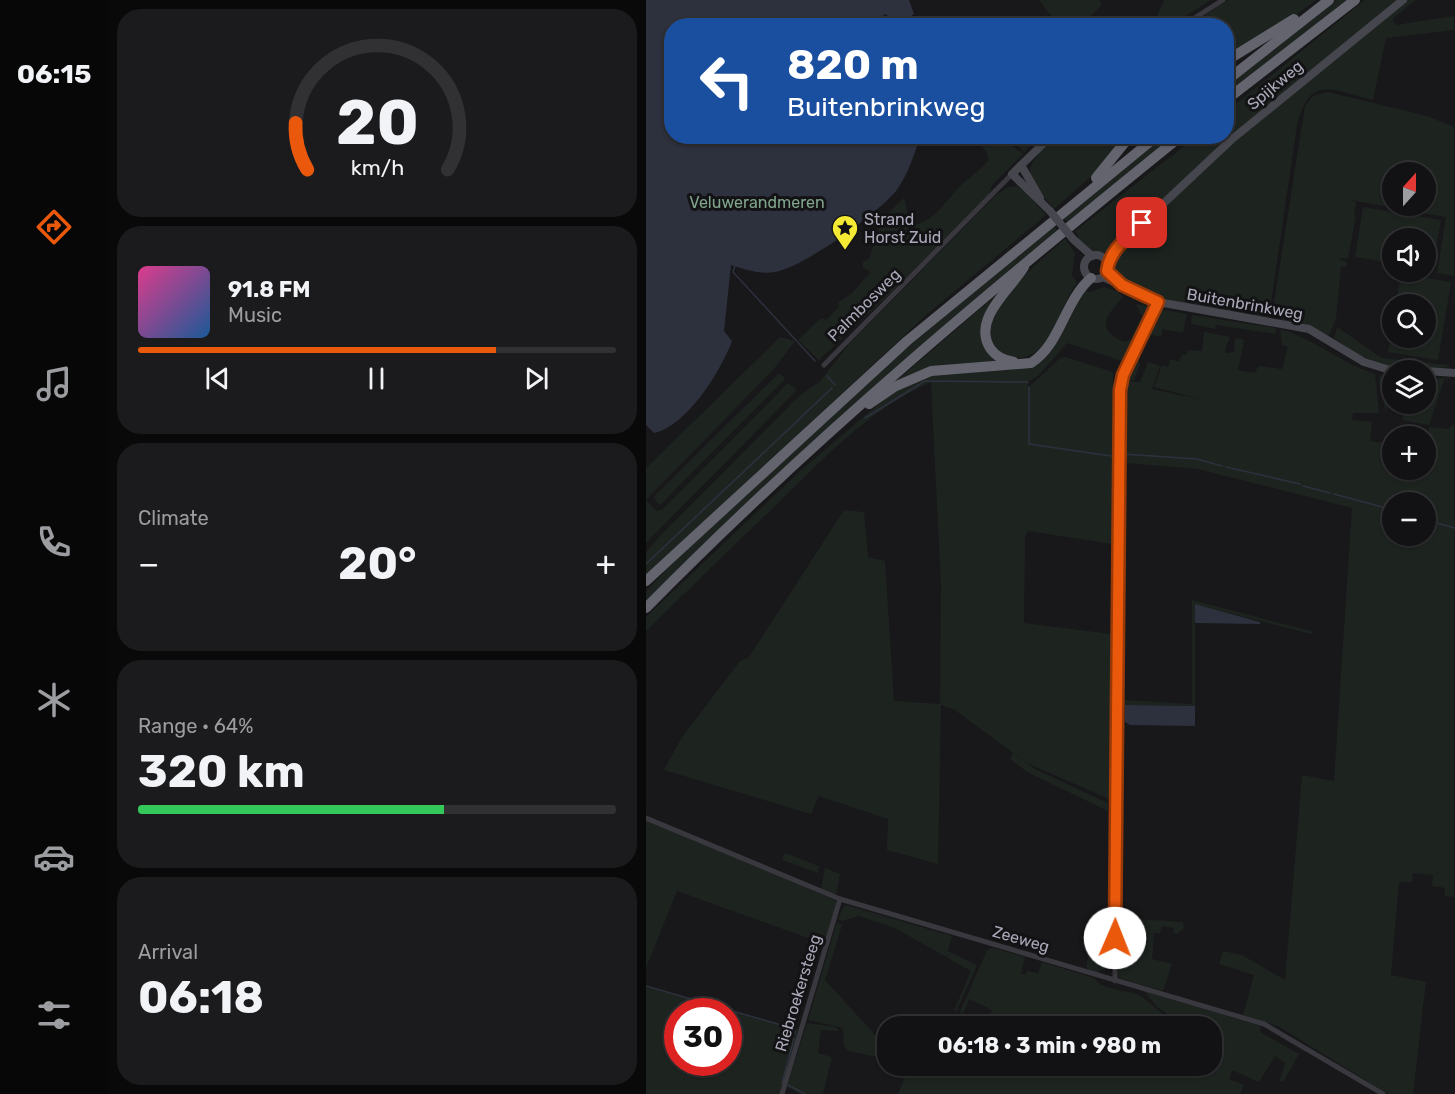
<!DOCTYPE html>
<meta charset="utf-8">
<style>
body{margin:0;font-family:Rubik,sans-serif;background:#1b1a1c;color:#f1f3f6;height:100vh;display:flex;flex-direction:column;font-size:22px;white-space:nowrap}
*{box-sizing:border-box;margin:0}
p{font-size:20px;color:#9c9da0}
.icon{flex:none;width:33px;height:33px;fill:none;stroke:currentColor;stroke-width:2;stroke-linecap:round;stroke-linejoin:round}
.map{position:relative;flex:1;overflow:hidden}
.drawer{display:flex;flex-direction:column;gap:9px;padding:9px;background:#0a090a;width:538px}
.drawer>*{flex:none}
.top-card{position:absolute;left:18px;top:18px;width:570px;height:126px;border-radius:24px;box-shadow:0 2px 4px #0004,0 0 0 2px #313133;background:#1a4fa0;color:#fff;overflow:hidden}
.needle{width:39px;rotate:21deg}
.controls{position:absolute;left:736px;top:162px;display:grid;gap:12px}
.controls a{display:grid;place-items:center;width:54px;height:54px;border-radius:50%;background:#121113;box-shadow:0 2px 4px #0004,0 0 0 2px #313133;font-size:30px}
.speed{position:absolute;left:18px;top:998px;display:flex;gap:12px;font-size:30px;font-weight:700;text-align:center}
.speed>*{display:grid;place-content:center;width:78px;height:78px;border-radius:50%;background:#121113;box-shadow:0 2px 4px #0004,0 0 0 2px #313133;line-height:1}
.speed .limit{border:9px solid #d22;background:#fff;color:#111}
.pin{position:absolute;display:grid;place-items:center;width:51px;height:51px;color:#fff;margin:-26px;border-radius:12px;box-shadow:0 3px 9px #0006}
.me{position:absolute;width:66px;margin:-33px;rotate:1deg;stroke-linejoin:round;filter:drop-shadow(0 0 4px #0008)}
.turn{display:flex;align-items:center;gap:21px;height:126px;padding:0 24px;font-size:27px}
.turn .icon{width:78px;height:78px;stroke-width:2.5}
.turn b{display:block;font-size:42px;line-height:51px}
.big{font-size:45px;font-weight:700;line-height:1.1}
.drawer .card{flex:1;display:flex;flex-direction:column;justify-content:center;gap:9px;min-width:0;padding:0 21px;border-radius:24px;background:#1b1a1c}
.drawer .dial{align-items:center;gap:0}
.dial svg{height:156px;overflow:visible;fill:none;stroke:#313133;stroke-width:7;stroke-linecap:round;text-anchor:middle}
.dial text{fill:#f1f3f6;stroke:none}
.song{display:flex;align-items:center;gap:18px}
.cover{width:72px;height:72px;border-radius:9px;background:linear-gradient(135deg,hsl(330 70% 55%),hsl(210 70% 35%))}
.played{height:6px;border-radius:3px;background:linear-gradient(90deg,#ea580c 75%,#313133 75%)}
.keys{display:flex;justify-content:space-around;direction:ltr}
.heat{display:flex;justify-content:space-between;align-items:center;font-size:33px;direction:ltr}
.charge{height:9px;border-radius:4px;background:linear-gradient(90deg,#34c759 64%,#313133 0)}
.trip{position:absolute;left:231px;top:1016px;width:345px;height:60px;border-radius:24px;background:#121113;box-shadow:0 2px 4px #0004,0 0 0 2px #313133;font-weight:700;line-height:60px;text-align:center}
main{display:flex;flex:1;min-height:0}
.menu{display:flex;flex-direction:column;width:108px;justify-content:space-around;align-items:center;background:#070708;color:#9c9da0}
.menu .icon{width:42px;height:42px}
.menu .active{color:#ea580c}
.menu b{font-size:27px;color:#f1f3f6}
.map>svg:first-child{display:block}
.green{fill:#1d2420;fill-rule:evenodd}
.water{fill:#2d313e}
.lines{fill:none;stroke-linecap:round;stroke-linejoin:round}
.stream{stroke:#2d313e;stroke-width:1.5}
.street{stroke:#39383e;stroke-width:5}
.secondary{stroke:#46464e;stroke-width:8}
.highway{stroke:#64646f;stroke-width:10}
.secondary-bridge{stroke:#46464e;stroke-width:8}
.route-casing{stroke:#983908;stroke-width:15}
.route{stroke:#ea580c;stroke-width:10}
.labels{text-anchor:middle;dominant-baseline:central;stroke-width:6;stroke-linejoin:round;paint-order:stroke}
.street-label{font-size:16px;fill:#a9a9b9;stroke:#131214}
.park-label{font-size:16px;fill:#80a58c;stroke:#131214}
.poi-label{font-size:16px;fill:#a9a9b9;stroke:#131214;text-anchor:start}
</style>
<main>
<nav class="menu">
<b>06:15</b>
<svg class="icon active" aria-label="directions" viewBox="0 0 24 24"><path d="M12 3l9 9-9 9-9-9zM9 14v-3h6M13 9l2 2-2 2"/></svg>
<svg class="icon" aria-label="music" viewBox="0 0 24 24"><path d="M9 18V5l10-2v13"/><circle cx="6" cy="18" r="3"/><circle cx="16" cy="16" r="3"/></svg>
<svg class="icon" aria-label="phone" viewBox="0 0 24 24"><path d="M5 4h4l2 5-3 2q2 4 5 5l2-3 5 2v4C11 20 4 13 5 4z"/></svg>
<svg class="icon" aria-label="climate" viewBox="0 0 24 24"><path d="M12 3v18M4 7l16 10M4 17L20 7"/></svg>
<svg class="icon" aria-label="car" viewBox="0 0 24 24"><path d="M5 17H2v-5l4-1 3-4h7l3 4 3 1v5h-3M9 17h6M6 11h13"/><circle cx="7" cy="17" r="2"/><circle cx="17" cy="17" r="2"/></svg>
<svg class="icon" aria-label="filters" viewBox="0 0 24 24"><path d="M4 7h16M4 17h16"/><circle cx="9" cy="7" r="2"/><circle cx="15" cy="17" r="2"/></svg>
</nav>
<section class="drawer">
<div class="card dial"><svg viewBox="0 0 100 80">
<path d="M14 69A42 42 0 1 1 86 69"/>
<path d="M14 69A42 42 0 0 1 8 45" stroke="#ea580c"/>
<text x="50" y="56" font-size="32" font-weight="700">20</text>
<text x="50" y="72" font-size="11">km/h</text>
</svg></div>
<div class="card">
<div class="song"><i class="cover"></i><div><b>91.8 FM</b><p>Music</p></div></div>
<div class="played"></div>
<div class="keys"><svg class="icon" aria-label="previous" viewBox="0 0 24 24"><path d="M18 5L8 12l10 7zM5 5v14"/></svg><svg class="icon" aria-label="pause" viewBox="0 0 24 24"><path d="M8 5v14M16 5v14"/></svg><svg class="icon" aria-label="next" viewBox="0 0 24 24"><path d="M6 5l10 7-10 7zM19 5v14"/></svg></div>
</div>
<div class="card"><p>Climate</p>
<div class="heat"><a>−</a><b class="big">20°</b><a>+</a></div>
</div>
<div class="card"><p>Range · 64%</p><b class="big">320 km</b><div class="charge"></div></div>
<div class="card"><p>Arrival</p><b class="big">06:18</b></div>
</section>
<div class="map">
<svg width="809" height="1094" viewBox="0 0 809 1094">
<rect width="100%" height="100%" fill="#181719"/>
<g class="green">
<path d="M393,0H453L456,5L441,20L439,25H412Z"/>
<path d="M518,0H565L525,25H498L511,16Z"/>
<path d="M582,0H670L639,23L581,58L580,26H542Z"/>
<path d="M690,0H703L581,96V86Z"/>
<path d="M719,0H752L573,146L462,250C449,259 440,247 431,239L433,237L429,231L550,137L580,136L581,111Z"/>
<path d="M762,0H770L746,19L750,25L808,16V30L740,38L727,100C686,90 664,73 651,125L623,317L608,315L601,309L598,313L578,311L573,305L570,309C532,303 498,297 467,273L465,261L476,247L567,159Z"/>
<path d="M682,92L781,116L808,127V276L791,273L800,217L704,200L710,202L708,215H710L702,259L694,258V260L701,262L700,267H695L690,319L683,336C671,330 631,320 626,315L659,106L667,96ZM747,172H780V206H747Z"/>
<path d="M318,137H394L378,152L369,143L367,146L377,154L346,185L344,193L252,286L173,360L152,340L175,318L180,320L193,307L192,302L206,293L225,272L217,268V262L223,259L236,219L258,198L264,222L269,225C292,218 299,201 315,185C325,176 335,170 343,159C338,145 332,141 318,137Z"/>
<path d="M409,137H480L457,166L408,209C376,173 376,169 409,137Z"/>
<path d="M516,137H529L421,222L417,217Z"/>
<path d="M371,186L381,194L400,215L279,316L0,576V552L15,535L153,396L174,381L204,343L350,195L362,187Z"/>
<path d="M717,207L795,220L786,270L780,269V238H747V263L709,257Z"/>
<path d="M407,224L412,231L0,605V591L23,567L200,400Z"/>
<path d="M419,239L429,253L426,275L431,283C415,303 411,335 391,351C367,370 334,346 347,317C361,287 394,261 419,239Z"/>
<path d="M755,274L805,282L792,360L742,352L747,324V338H780V304H750Z"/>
<path d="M371,277L338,335L363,364L306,365L240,390Z"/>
<path d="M458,287L472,292L477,297C462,314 447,330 479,342L485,339L496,316L490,304L506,307L479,362L421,343L393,375L382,382V388L414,358L419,357L467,372L466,544L382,531L379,537L378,623L465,634L463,799L381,763L309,710L295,705L292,864L241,850L242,819L173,796L165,814L18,770L36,737L94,661L103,657L198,510L218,512L222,557L239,561L248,701L294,704L295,586L285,382C226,408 181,455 135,500C90,544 45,587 0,631V617L154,471L244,394L289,373L388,367L438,289L444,292Z"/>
<path d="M513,309L541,314L537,333L517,329L515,337L502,334L499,337Z"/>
<path d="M546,315L630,328L629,334L570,325L569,329L545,324Z"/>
<path d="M691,327L736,358L803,365V367C751,371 731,369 688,338Z"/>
<path d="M634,329C669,339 695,363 729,374L733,413H707L706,420L726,422L724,441L747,444V470H780L783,427L802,429L808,424V897L799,896V888L786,886L787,875L767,873L766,882H753L745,975L780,982L767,1094H742L632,1026L597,1015L608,975L573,964L577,951L596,955L639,980L656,775L688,781L706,508L551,469L480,463L479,700L546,704V600L668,632L665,634L549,604V706L475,705L478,381L494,382L502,362L514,366L506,389L557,400L508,387L516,365L522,367L524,359L533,362L536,354L540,355L542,350L556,351L558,332L584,337L579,350L581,353L588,352L589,338L598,340L592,370L609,373L612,366L636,369L642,347L636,345ZM747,502H780V536H747Z"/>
<path d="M134,337L149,341L127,370L0,500L11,511L17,509L142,383L150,389L149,392L0,543V468Z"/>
<path d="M498,340L501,341L492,358L494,365L488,380L484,381L480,378Z"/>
<path d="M133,373L139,378L138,380L14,505L10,502L8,496Z"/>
<path d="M734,375L747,377V395H742L740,413L733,382Z"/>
<path d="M807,378L798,380L783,425L756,420L757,415L752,414L754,404H780V379Z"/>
<path d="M367,753L389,769L462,803V811L381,772L364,759Z"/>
<path d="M0,820L189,900L191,905L179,944L31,891L0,968Z"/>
<path d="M139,853L173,866L172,873L136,860Z"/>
<path d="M179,868L194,874L190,895L175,889Z"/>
<path d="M200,905L306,936L302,951L331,965L310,1012L308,1011L325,971L249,928L213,916L196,921L192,919L197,907Z"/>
<path d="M475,918L537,922L538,928L531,934L527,933L528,928L516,926L514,933H508L506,959L526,964L517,991L473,978L471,958Z"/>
<path d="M191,922L196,925L179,980L241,1048V1059L202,1051L198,1046L197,1028L162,1020Z"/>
<path d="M459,926H463V964L461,969L454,970L452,974L442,971L440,965L444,952H457L461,939Z"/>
<path d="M347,948L379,957L375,974L379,975L381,971L392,973L396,962L448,978C456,991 480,989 493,995C507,1003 512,1015 529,1019L511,1007L498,991L614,1026V1032L653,1054L638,1081L633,1082L639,1063L629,1056L613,1082L586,1070L583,1079L598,1085L594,1094H252L264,1065H566V1026H365L344,1016L346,1010L323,999L317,1014L314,1012L341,950Z"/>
<path d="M0,987L153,1029L134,1094H0ZM32,1011H82V1062H32Z"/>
<path d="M161,1023L189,1027L193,1031L175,1030L172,1053L186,1057L177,1094H155L141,1087Z"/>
</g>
<g class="water">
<path d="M0,0H263L268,14L253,24L239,14L229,25L26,26V136L274,137C268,155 262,175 250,191C231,214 158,267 129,272C116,275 97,269 85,265L78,331L86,341C75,371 41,426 8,433L0,425Z"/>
<path d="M549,604L614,622V624L549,623Z"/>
<path d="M479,705L549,706V726L484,725L479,722Z"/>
</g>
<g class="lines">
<g class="stream">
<path d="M89,266L87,272L169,361"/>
<path d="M181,376L189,385"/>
<path d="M383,387V444L465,456"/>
<path d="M219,418L279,381L382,382"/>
<path d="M477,454L551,459L576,466"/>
<path d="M580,467L654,484"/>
<path d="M657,486L684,493"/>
<path d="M688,494L747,510"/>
<path d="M780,520L809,528"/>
<path d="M0,564L186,388"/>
<path d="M0,986L149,1029V1034"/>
<path d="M136,1083L148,1039"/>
<path d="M142,1085L159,1094"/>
</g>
<g class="street">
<path d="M536,26L577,0"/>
<path d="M178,365L366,174"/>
<path d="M0,818L194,899L618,1024L737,1094"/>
<path d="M469,981L474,390L477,375L512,302"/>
<path d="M136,1094L194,899"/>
</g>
<g class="secondary">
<path d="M375,165L394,198"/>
<path d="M404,211L366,174L405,136"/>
<path d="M427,239L446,256"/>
<circle cx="450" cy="267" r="12"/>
<path d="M461,262L471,247L585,140L757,0"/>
<path d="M461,271L476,285"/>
<path d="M457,277L512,302L663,329L718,362L747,371"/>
<path d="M780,371L809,373"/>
</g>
<g class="highway">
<path d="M580,61L648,19"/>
<path d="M580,81L683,0"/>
<path d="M580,100L709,0"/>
<path d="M450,178L484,136"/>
<path d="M368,362C358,360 350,357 344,348C326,319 364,290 378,267"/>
<path d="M223,404L248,387L285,371L385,363C415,344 418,301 445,278"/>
<path d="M0,581L261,341L511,136"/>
<path d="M0,608C167,438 349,286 535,136"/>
</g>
<path class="secondary-bridge" d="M404,211L427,239"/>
</g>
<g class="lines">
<g class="route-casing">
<path id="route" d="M469,938L474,390L477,375L512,302L476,285L461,271C463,251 481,238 496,223"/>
</g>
<use href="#route" class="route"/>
</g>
<defs>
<g id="sight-pin" transform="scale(1.35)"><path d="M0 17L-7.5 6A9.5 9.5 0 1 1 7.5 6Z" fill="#f5ea33" stroke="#131214"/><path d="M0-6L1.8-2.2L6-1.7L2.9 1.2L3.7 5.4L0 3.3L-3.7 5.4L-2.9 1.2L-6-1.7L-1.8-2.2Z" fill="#111"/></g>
</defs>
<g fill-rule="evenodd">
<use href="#sight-pin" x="199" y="228"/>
</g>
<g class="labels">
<g class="street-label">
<text transform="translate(629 85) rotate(-40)">Spijkweg</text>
<text transform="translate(599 304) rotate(10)">Buitenbrinkweg</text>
<text transform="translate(218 305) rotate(-45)">Palmbosweg</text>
<text transform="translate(375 939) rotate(16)">Zeeweg</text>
<text transform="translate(152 993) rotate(-73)">Riebroekersteeg</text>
</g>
<g class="park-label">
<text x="111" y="202">Veluwerandmeren</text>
</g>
<g class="poi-label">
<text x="218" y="219">Strand<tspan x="218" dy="18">Horst Zuid</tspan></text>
</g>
</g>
</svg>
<div class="controls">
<a><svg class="needle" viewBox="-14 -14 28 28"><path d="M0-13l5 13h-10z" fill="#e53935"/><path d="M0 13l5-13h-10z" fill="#9c9da0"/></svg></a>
<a><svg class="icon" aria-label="sound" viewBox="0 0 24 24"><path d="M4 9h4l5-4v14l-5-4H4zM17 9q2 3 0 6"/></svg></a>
<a><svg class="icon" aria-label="search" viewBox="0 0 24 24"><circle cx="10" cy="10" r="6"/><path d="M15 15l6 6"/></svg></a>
<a><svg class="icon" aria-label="layers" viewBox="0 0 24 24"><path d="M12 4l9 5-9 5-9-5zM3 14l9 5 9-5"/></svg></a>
<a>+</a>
<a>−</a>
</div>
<div class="speed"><div class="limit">30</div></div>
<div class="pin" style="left:496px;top:223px;background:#d93025"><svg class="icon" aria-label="arrive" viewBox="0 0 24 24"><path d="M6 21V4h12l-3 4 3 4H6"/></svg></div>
<svg class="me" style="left:469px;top:938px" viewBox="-20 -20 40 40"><circle r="19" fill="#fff"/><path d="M0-13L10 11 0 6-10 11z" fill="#ea580c"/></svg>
<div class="trip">06:18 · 3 min · 980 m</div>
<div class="top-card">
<div class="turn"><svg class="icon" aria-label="left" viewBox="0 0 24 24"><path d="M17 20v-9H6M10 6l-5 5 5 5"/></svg><div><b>820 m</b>Buitenbrinkweg</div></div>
</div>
</div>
</main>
